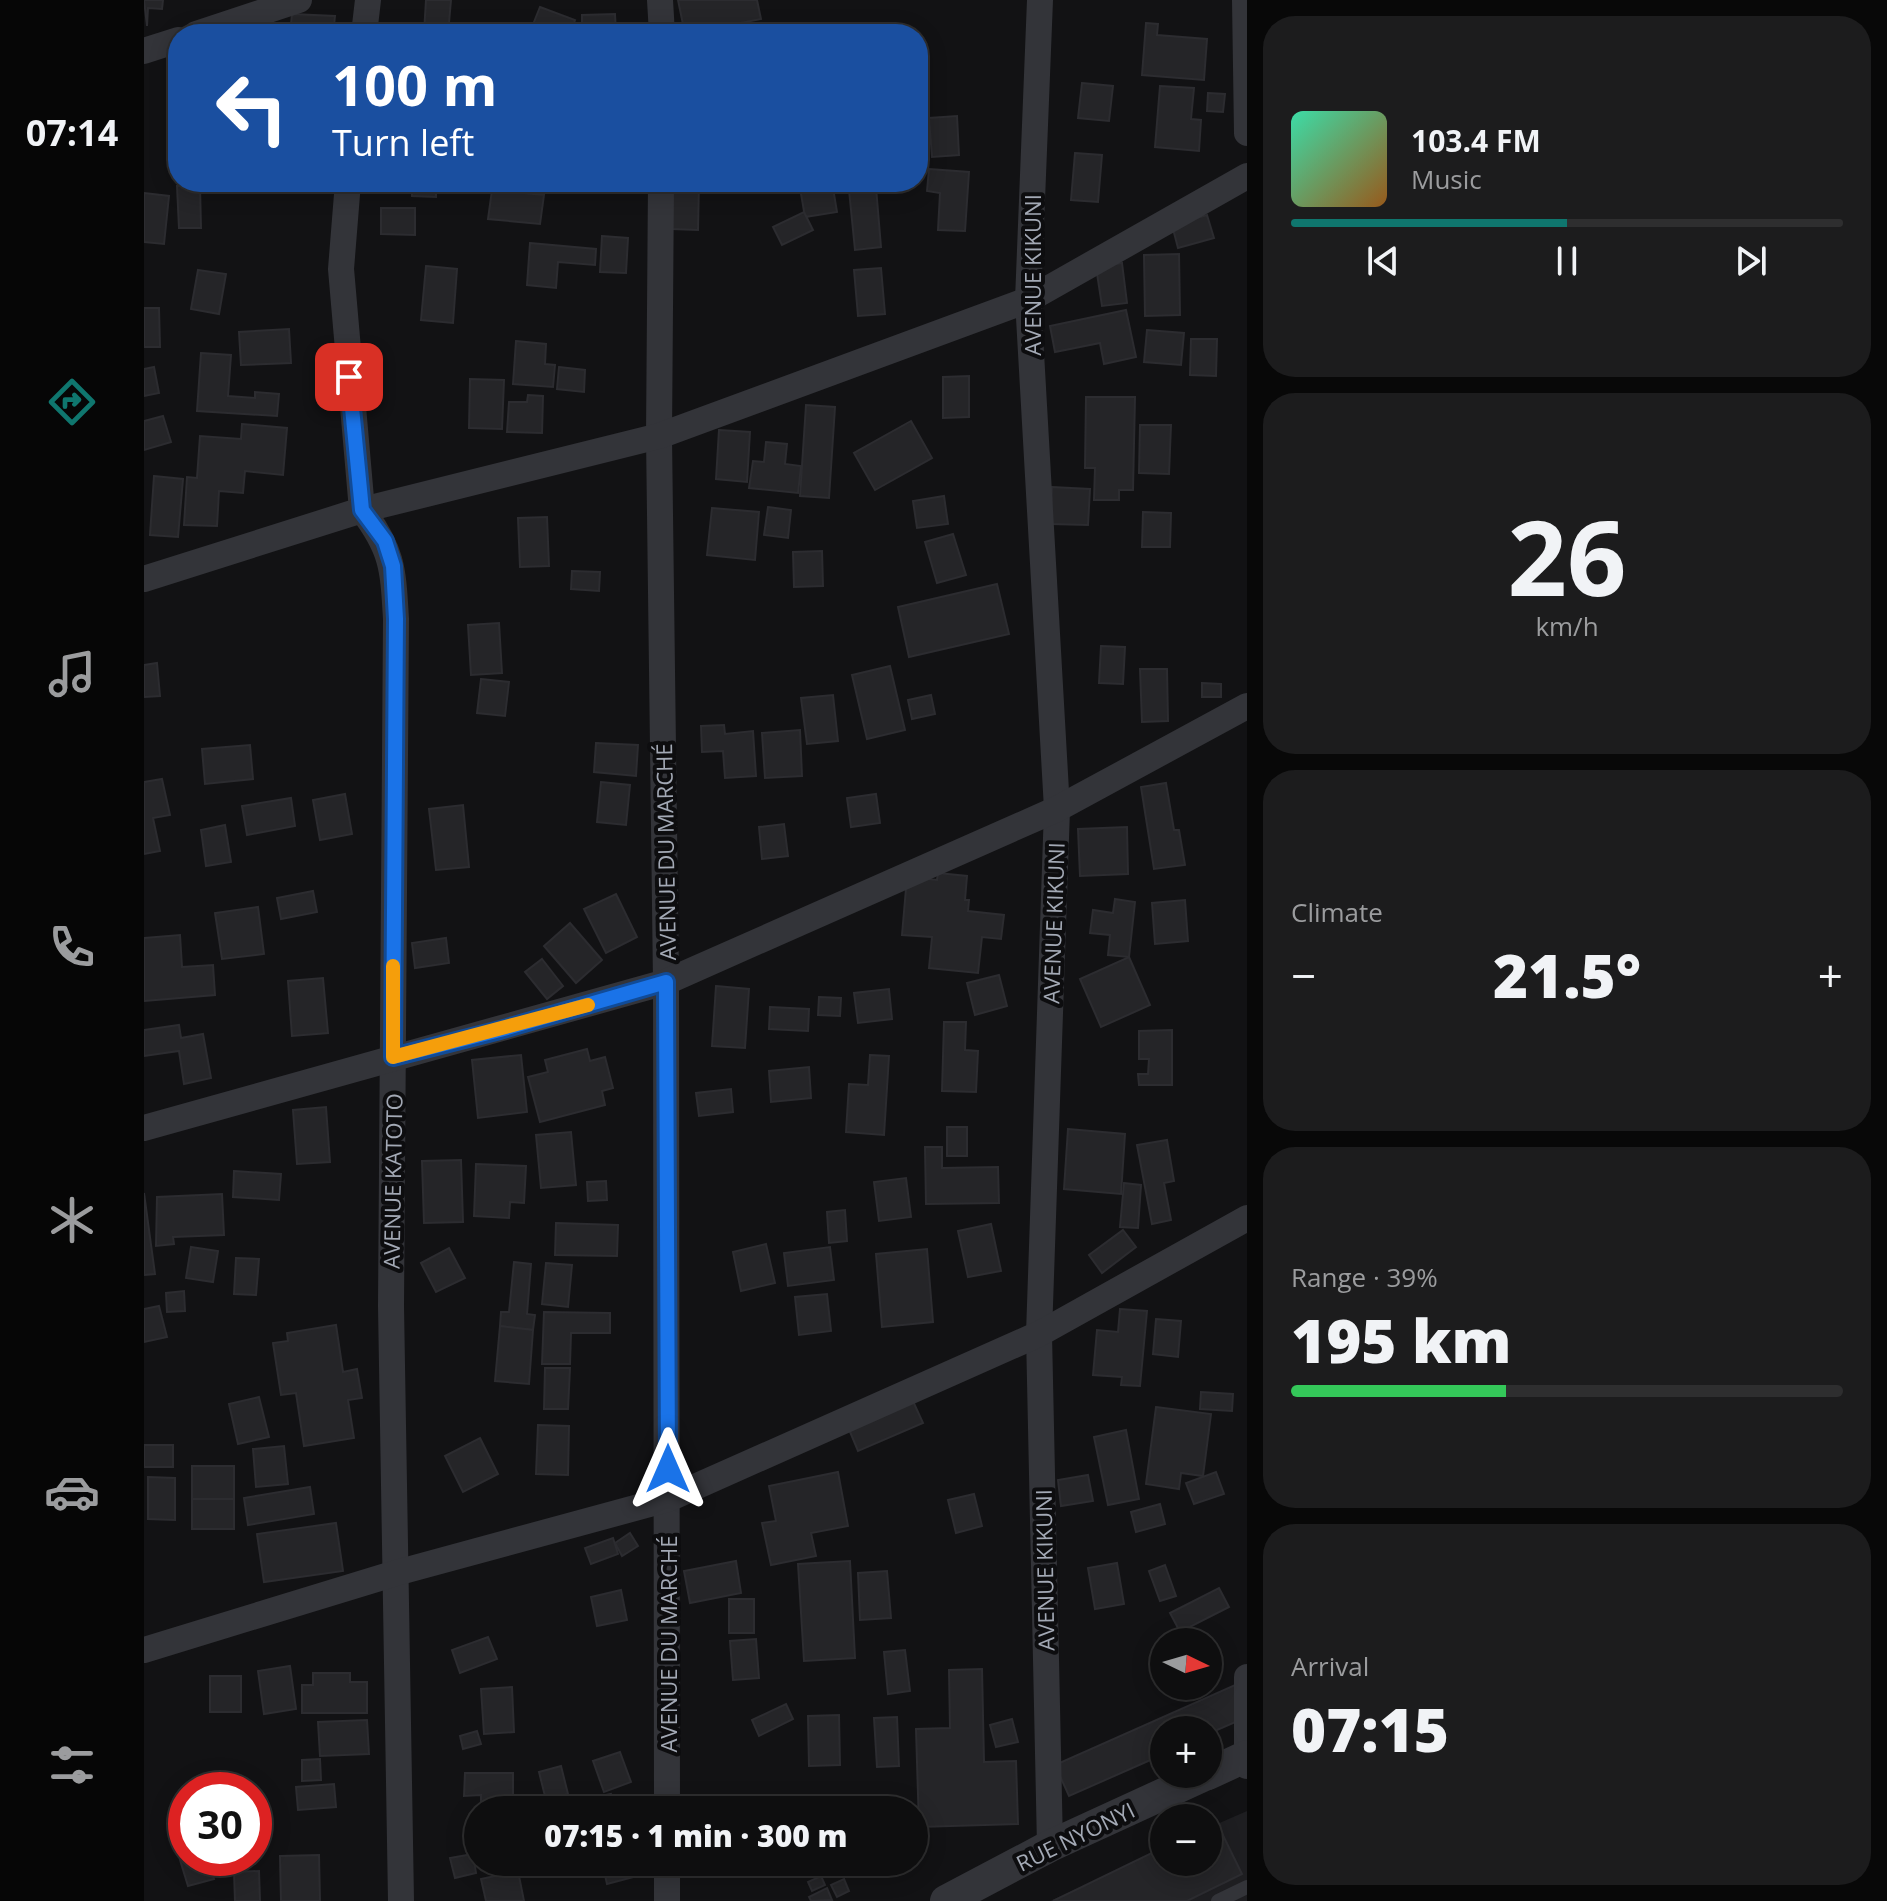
<!DOCTYPE html>
<meta charset="utf-8">
<style>
body{margin:0;font-family:"Open Sans",sans-serif;background:#1c1c1d;color:#f1f3f6;height:100vh;display:flex;flex-direction:column;font-size:30px;white-space:nowrap}
*{box-sizing:border-box;margin:0}
p{font-size:26px;color:#9b9c9e}
.icon{flex:none;width:44px;height:44px;fill:none;stroke:currentColor;stroke-width:2;stroke-linecap:round;stroke-linejoin:round}
.map{position:relative;flex:1;overflow:hidden}
.side{display:flex;flex-direction:column;gap:16px;padding:16px;background:#080808;width:640px}
.side>*{flex:none}
.top-card{position:absolute;left:24px;top:24px;width:760px;height:168px;border-radius:32px;box-shadow:0 4px 20px #0003,0 0 0 2px #2e2e2f;background:#1a4fa0;color:#fff;overflow:hidden}
.needle{width:52px;rotate:95deg}
.fabs{position:absolute;left:1006px;top:1628px;display:grid;gap:16px}
.fabs a{display:grid;place-items:center;width:72px;height:72px;border-radius:50%;background:#0e0e0f;box-shadow:0 4px 20px #0003,0 0 0 2px #2e2e2f;font-size:40px}
.speed{position:absolute;left:24px;top:1772px;display:flex;gap:16px;font-size:40px;font-weight:700;text-align:center}
.speed>*{display:grid;place-content:center;width:104px;height:104px;border-radius:50%;background:#0e0e0f;box-shadow:0 4px 20px #0003,0 0 0 2px #2e2e2f;line-height:1}
.speed .limit{border:12px solid #d22;background:#fff;color:#111}
.pin{position:absolute;display:grid;place-items:center;width:68px;height:68px;color:#fff;margin:-34px;border-radius:16px;box-shadow:0 4px 12px #0006}
.me{position:absolute;width:88px;margin:-44px;rotate:0deg;stroke-linejoin:round;filter:drop-shadow(0 0 6px #0008)}
.turn{display:flex;align-items:center;gap:28px;height:168px;padding:0 32px;font-size:36px}
.turn .icon{width:104px;height:104px;stroke-width:2.5}
.turn b{display:block;font-size:56px;line-height:68px}
.big{font-size:60px;font-weight:800;line-height:1.1}
.side .tile{flex:1;display:flex;flex-direction:column;justify-content:center;gap:12px;min-width:0;padding:0 28px;border-radius:32px;background:#1c1c1d}
.side .dial{align-items:center;gap:0}
.dial b{font-size:104px;line-height:1}
.song{display:flex;align-items:center;gap:24px}
.cover{width:96px;height:96px;border-radius:12px;background:linear-gradient(135deg,hsl(160 70% 55%),hsl(30 70% 35%))}
.played{height:8px;border-radius:4px;background:linear-gradient(90deg,#0f766e 50%,#2e2e2f 50%)}
.keys{display:flex;justify-content:space-around;direction:ltr}
.heat{display:flex;justify-content:space-between;align-items:center;font-size:44px;direction:ltr}
.charge{height:12px;border-radius:6px;background:linear-gradient(90deg,#34c759 39%,#2e2e2f 0)}
.trip{position:absolute;left:320px;top:1796px;width:464px;height:80px;border-radius:40px;background:#0e0e0f;box-shadow:0 4px 20px #0003,0 0 0 2px #2e2e2f;font-weight:800;line-height:80px;text-align:center}
main{display:flex;flex:1;min-height:0}
.menu{display:flex;flex-direction:column;width:144px;justify-content:space-around;align-items:center;background:#060606;color:#9b9c9e}
.menu .icon{width:56px;height:56px}
.menu .current{color:#0f766e}
.menu b{font-size:36px;color:#f1f3f6}
.map>svg:first-child{display:block}
.built{fill:#1e1e21}
.building{fill:#252528;stroke:#2c2c30;stroke-width:2}
.lines{fill:none;stroke-linecap:round;stroke-linejoin:round}
.service{stroke:#333439;stroke-width:14}
.minor{stroke:#333439;stroke-width:26}
.tertiary{stroke:#333439;stroke-width:32}
.route-casing{stroke:#114b97;stroke-width:20}
.route{stroke:#1a73e8;stroke-width:14}
.slow{stroke:#f59e0b;stroke-width:14}
.labels{text-anchor:middle;dominant-baseline:central;stroke-width:8;stroke-linejoin:round;paint-order:stroke}
.street-label{font-size:22px;fill:#a3a9b5;stroke:#0d0d0f}
</style>
<main>
<nav class="menu">
<b>07:14</b>
<svg class="icon current" aria-label="directions" viewBox="0 0 24 24"><path d="M12 3l9 9-9 9-9-9zM9 14v-3h6M13 9l2 2-2 2"/></svg>
<svg class="icon" aria-label="music" viewBox="0 0 24 24"><path d="M9 18V5l10-2v13"/><circle cx="6" cy="18" r="3"/><circle cx="16" cy="16" r="3"/></svg>
<svg class="icon" aria-label="phone" viewBox="0 0 24 24"><path d="M5 4h4l2 5-3 2q2 4 5 5l2-3 5 2v4C11 20 4 13 5 4z"/></svg>
<svg class="icon" aria-label="climate" viewBox="0 0 24 24"><path d="M12 3v18M4 7l16 10M4 17L20 7"/></svg>
<svg class="icon" aria-label="car" viewBox="0 0 24 24"><path d="M5 17H2v-5l4-1 3-4h7l3 4 3 1v5h-3M9 17h6M6 11h13"/><circle cx="7" cy="17" r="2"/><circle cx="17" cy="17" r="2"/></svg>
<svg class="icon" aria-label="filters" viewBox="0 0 24 24"><path d="M4 7h16M4 17h16"/><circle cx="9" cy="7" r="2"/><circle cx="15" cy="17" r="2"/></svg>
</nav>
<div class="map">
<svg width="1103" height="1901" viewBox="0 0 1103 1901">
<rect width="100%" height="100%" fill="#121214"/>
<path class="built" d="M1103,1811V1901H906L1020,1849V1862H1064V1828Z"/>
<g class="building">
<path d="M0,0H19L18,9L4,8L3,26Z"/>
<path d="M282,0H307L304,34L280,33Z"/>
<path d="M534,0H613L617,19L541,34Z"/>
<path d="M396,7L431,20L426,34L386,32Z"/>
<path d="M148,14L191,16L189,34H146Z"/>
<path d="M471,14L472,34H438V15Z"/>
<path d="M1002,23L1014,24L1013,35L1063,39L1060,80L998,75Z"/>
<path d="M630,27L631,34H594V29Z"/>
<path d="M938,83L969,86L965,121L934,118Z"/>
<path d="M1016,86L1050,88L1047,119L1057,120L1055,151L1011,147Z"/>
<path d="M1064,93L1081,94L1079,112L1063,111Z"/>
<path d="M813,116L815,155L788,157L785,118Z"/>
<path d="M931,153L958,155L954,202L927,200Z"/>
<path d="M785,169L825,172L821,231L794,230L796,193L783,191Z"/>
<path d="M268,182H292V197L268,196Z"/>
<path d="M355,182H412L411,191L354,187Z"/>
<path d="M529,182H555L554,230L528,229Z"/>
<path d="M655,182H688L693,212L661,217Z"/>
<path d="M56,185L57,228H35L33,186Z"/>
<path d="M732,187L737,247L711,250L705,190Z"/>
<path d="M348,190L400,195L396,224L344,219Z"/>
<path d="M0,193L25,196L20,244L0,242Z"/>
<path d="M237,208H271V235L237,234Z"/>
<path d="M660,212L669,230L638,245L629,227Z"/>
<path d="M1063,215L1070,238L1034,248L1028,225Z"/>
<path d="M458,236L484,238L482,273L456,272Z"/>
<path d="M386,243L452,249L451,265L414,262L412,288L383,285Z"/>
<path d="M1035,254L1036,315L1001,316L1000,255Z"/>
<path d="M978,263L983,303L958,306L952,267Z"/>
<path d="M282,266L313,269L309,323L277,320Z"/>
<path d="M737,268L741,314L714,316L710,270Z"/>
<path d="M54,270L82,274L75,314L47,309Z"/>
<path d="M0,308H15L16,347H0Z"/>
<path d="M982,310L992,357L960,364L956,343L911,352L906,326Z"/>
<path d="M145,329L147,363L97,365L95,332Z"/>
<path d="M1003,330L1040,333L1037,365L1000,362Z"/>
<path d="M1047,339H1073L1072,376L1046,375Z"/>
<path d="M372,341L402,344L401,364L411,365L409,387L369,384Z"/>
<path d="M57,353L87,355L84,396L111,398V392L135,394L133,416L53,411Z"/>
<path d="M10,367L15,393L0,396V369Z"/>
<path d="M415,367L441,370L440,392L413,389Z"/>
<path d="M825,376V417L799,418V377Z"/>
<path d="M326,379L360,380L358,429L325,428Z"/>
<path d="M384,395L399,396L398,433L363,432L365,402H383Z"/>
<path d="M942,397H991L989,490H975V500H950L951,468H941Z"/>
<path d="M662,405L691,407L685,498L656,496Z"/>
<path d="M19,416L27,442L0,450V421Z"/>
<path d="M767,421L788,458L731,490L710,453Z"/>
<path d="M98,424L143,428L139,475L101,471L99,493L75,491L73,526L40,525L43,477L53,478L56,436L97,439Z"/>
<path d="M996,425H1027L1025,474L995,473Z"/>
<path d="M575,430L606,432L603,482L572,479Z"/>
<path d="M622,442L643,444L641,464L657,466L654,493L605,488L609,461L620,462Z"/>
<path d="M10,476L39,479L34,537L6,535Z"/>
<path d="M908,487L946,489L944,525L907,524Z"/>
<path d="M800,496L804,524L773,528L769,501Z"/>
<path d="M624,507L647,510L644,538L620,535Z"/>
<path d="M568,508L615,512L611,560L563,555Z"/>
<path d="M999,512L1027,513L1026,547H998Z"/>
<path d="M403,517L405,566L376,567L374,518Z"/>
<path d="M809,534L822,575L793,583L781,542Z"/>
<path d="M678,551L679,586L650,587L649,552Z"/>
<path d="M428,571L456,572L455,591L427,589Z"/>
<path d="M853,584L865,634L765,657L754,607Z"/>
<path d="M355,623L358,673L327,675L324,625Z"/>
<path d="M957,646L981,647L979,684L955,683Z"/>
<path d="M13,663L16,696L0,697V665Z"/>
<path d="M746,666L761,730L723,739L708,675Z"/>
<path d="M996,669H1023L1024,721L998,722Z"/>
<path d="M337,679L365,682L361,716L333,713Z"/>
<path d="M1058,683L1077,684V697H1058Z"/>
<path d="M689,695L694,741L663,744L657,698Z"/>
<path d="M787,695L791,714L768,719L764,700Z"/>
<path d="M580,725L581,734L609,731L612,776L581,778L579,751L558,752L557,726Z"/>
<path d="M656,730L658,776L621,778L618,733Z"/>
<path d="M452,743L494,745L492,776L450,772Z"/>
<path d="M106,745L109,779L61,784L58,749Z"/>
<path d="M18,779L26,815L9,818L16,851L0,854V782Z"/>
<path d="M457,782L486,785L482,825L453,822Z"/>
<path d="M1022,783L1030,830H1035L1041,865L1010,869L997,787Z"/>
<path d="M201,794L208,834L176,840L169,800Z"/>
<path d="M732,794L736,823L707,827L703,798Z"/>
<path d="M147,798L151,826L103,835L98,806Z"/>
<path d="M319,805L325,867L292,870L285,809Z"/>
<path d="M640,824L644,856L618,859L615,827Z"/>
<path d="M81,825L87,862L62,866L57,830Z"/>
<path d="M983,827L984,874L936,876L934,829Z"/>
<path d="M794,873L823,876L821,900H825L824,911L860,915L857,939L838,937L834,973L785,968L788,937L758,935L763,877L793,880Z"/>
<path d="M169,891L173,912L137,919L133,898Z"/>
<path d="M472,894L493,937L462,953L440,909Z"/>
<path d="M971,899L991,902L985,957L964,955L966,935L946,933L949,910L969,913Z"/>
<path d="M1041,900L1044,941L1011,944L1008,903Z"/>
<path d="M114,907L120,954L78,959L71,913Z"/>
<path d="M426,923L458,960L432,983L400,946Z"/>
<path d="M36,935L38,967L69,965L71,995L0,1001V938Z"/>
<path d="M302,938L305,963L271,968L268,943Z"/>
<path d="M985,957L1006,1005L957,1027L936,979Z"/>
<path d="M398,959L419,986L403,999L381,972Z"/>
<path d="M855,975L863,1006L831,1015L823,983Z"/>
<path d="M179,978L184,1033L148,1036L144,981Z"/>
<path d="M572,986L605,989L601,1048L568,1046Z"/>
<path d="M745,989L748,1019L714,1023L710,993Z"/>
<path d="M675,997L697,998L696,1016L674,1015Z"/>
<path d="M626,1007L665,1009L664,1031L625,1029Z"/>
<path d="M800,1022H822L821,1050L834,1051L832,1092L798,1091Z"/>
<path d="M35,1025L37,1038L59,1034L67,1078L40,1084L35,1051L0,1056V1030Z"/>
<path d="M1028,1030V1085H995L994,1074H1004L1005,1059H995V1031Z"/>
<path d="M443,1049L446,1061L461,1057L469,1088L458,1091L461,1105L396,1122L384,1077L404,1072L401,1060Z"/>
<path d="M377,1055L383,1112L334,1118L328,1060Z"/>
<path d="M726,1055L745,1056L740,1135L702,1132L705,1084L724,1085Z"/>
<path d="M665,1067L667,1098L627,1102L625,1071Z"/>
<path d="M587,1089L589,1112L555,1116L552,1093Z"/>
<path d="M182,1107L186,1162L153,1164L149,1110Z"/>
<rect x="803" y="1127" width="20" height="29"/>
<path d="M924,1129L981,1134L977,1194L920,1189Z"/>
<path d="M427,1132L432,1185L397,1188L392,1135Z"/>
<path d="M1023,1140L1030,1181L1020,1183L1027,1220L1008,1224L993,1145Z"/>
<path d="M781,1147H798V1168L854,1167L855,1203L782,1204Z"/>
<path d="M317,1160L319,1222L280,1223L278,1161Z"/>
<path d="M332,1164L382,1166L380,1203L366,1202L365,1218L330,1216Z"/>
<path d="M90,1171L137,1174L135,1200L89,1197Z"/>
<path d="M762,1178L767,1217L735,1221L730,1182Z"/>
<path d="M462,1181L463,1200L444,1201L443,1182Z"/>
<path d="M980,1183L997,1185L994,1228L976,1227Z"/>
<path d="M0,1193L11,1274L0,1275Z"/>
<path d="M78,1194L80,1235L29,1237L30,1244L12,1246L13,1197Z"/>
<path d="M701,1210L703,1241L685,1243L683,1212Z"/>
<path d="M412,1223L474,1225L473,1256L411,1255Z"/>
<path d="M847,1224L857,1271L824,1277L814,1231Z"/>
<path d="M979,1230L992,1247L958,1273L945,1255Z"/>
<path d="M622,1244L631,1283L597,1291L589,1252Z"/>
<path d="M47,1247L74,1251L69,1282L42,1278Z"/>
<path d="M686,1247L690,1280L644,1286L640,1253Z"/>
<path d="M305,1248L321,1278L292,1292L277,1263Z"/>
<path d="M783,1249L789,1322L738,1327L732,1254Z"/>
<path d="M92,1258L115,1259L112,1295L90,1294Z"/>
<path d="M370,1262L387,1264L383,1314L391,1315L389,1330L356,1326L357,1312H365Z"/>
<path d="M402,1263L428,1265L424,1307L398,1304Z"/>
<path d="M40,1291L41,1311L23,1312L22,1293Z"/>
<path d="M683,1294L687,1331L655,1335L651,1297Z"/>
<path d="M15,1306L23,1337L0,1342V1309Z"/>
<path d="M976,1309L1003,1311L996,1386L977,1385L978,1377L949,1375L953,1330L974,1332Z"/>
<path d="M400,1312L466,1313V1333H427L426,1364H398Z"/>
<path d="M1012,1319L1037,1321L1034,1357L1009,1354Z"/>
<path d="M192,1325L199,1372L213,1369L218,1398L204,1400L210,1438L160,1446L152,1393L137,1395L129,1343L144,1341L143,1333Z"/>
<path d="M356,1326L389,1330L385,1384L351,1381Z"/>
<path d="M401,1368H426L424,1409H400Z"/>
<path d="M1057,1392L1089,1394L1088,1411L1056,1409Z"/>
<path d="M115,1397L125,1437L94,1444L85,1404Z"/>
<path d="M768,1399L779,1423L714,1451L704,1427Z"/>
<path d="M1012,1407L1067,1414L1059,1476L1037,1473L1035,1489L1002,1484Z"/>
<path d="M394,1425L425,1426L424,1475L392,1474Z"/>
<path d="M982,1430L995,1499L964,1505L950,1437Z"/>
<path d="M336,1438L354,1474L319,1492L301,1456Z"/>
<rect x="0" y="1445" width="29" height="22"/>
<path d="M140,1446L144,1484L112,1487L109,1449Z"/>
<rect x="48" y="1466" width="42" height="33"/>
<path d="M694,1472L704,1526L667,1533L672,1556L627,1565L618,1523L632,1521L625,1486Z"/>
<path d="M1072,1472L1080,1494L1050,1504L1042,1483Z"/>
<path d="M944,1475L949,1501L917,1506L914,1480Z"/>
<path d="M4,1477L31,1478V1520L4,1519Z"/>
<path d="M166,1487L170,1514L104,1525L100,1498Z"/>
<path d="M830,1494L838,1526L812,1533L804,1500Z"/>
<rect x="48" y="1499" width="42" height="30"/>
<path d="M1016,1504L1021,1524L992,1532L987,1512Z"/>
<path d="M192,1523L199,1571L120,1582L113,1534Z"/>
<path d="M486,1533L494,1546L478,1556L471,1543Z"/>
<path d="M469,1538L474,1554L447,1564L441,1548Z"/>
<path d="M592,1561L597,1593L546,1603L540,1571Z"/>
<path d="M706,1561L711,1658L660,1661L654,1564Z"/>
<path d="M973,1563L980,1604L951,1609L944,1568Z"/>
<path d="M1021,1565L1032,1596L1016,1601L1005,1571Z"/>
<path d="M743,1571L747,1618L716,1620L714,1573Z"/>
<path d="M1075,1588L1085,1607L1036,1632L1026,1613Z"/>
<path d="M477,1590L483,1620L453,1626L447,1597Z"/>
<rect x="585" y="1599" width="25" height="34"/>
<path d="M344,1637L353,1659L316,1673L308,1650Z"/>
<path d="M612,1639L615,1678L589,1680L586,1641Z"/>
<path d="M761,1650L766,1691L744,1694L740,1652Z"/>
<path d="M146,1666L152,1709L120,1714L114,1671Z"/>
<path d="M838,1669L840,1762L872,1761L874,1824L775,1827L772,1729L806,1728L805,1670Z"/>
<path d="M169,1673H206V1682H223V1713H158V1685H169Z"/>
<rect x="66" y="1676" width="31" height="36"/>
<path d="M1091,1685L1103,1717L1064,1734V1730H1020V1754L925,1796L911,1765Z"/>
<path d="M368,1687L370,1732L340,1734L337,1689Z"/>
<path d="M642,1704L649,1719L615,1736L608,1720Z"/>
<path d="M695,1715L696,1765L665,1766L664,1716Z"/>
<path d="M753,1717L755,1766L733,1767L730,1718Z"/>
<path d="M868,1719L874,1742L852,1747L846,1725Z"/>
<path d="M223,1720L225,1754L176,1756L174,1722Z"/>
<path d="M333,1731L337,1744L319,1749L316,1736Z"/>
<path d="M476,1752L487,1782L460,1792L449,1761Z"/>
<path d="M176,1759L177,1780L158,1781V1760Z"/>
<path d="M417,1766L424,1794L402,1800L395,1772Z"/>
<path d="M321,1773H369V1810H337V1795L320,1796Z"/>
<path d="M190,1784L192,1807L154,1810L152,1787Z"/>
<path d="M467,1794L470,1810H416L415,1804Z"/>
<path d="M1072,1821L1098,1874L1043,1901H909L1020,1847V1862H1064V1825Z"/>
<path d="M329,1854L332,1873L311,1878L306,1858Z"/>
<path d="M175,1855L176,1901H137L136,1856Z"/>
<path d="M64,1858L70,1879L44,1886L36,1860Z"/>
<path d="M458,1862H494L497,1875L463,1884Z"/>
<path d="M115,1871L116,1901H91L90,1872Z"/>
<path d="M374,1871L380,1901H342L337,1879Z"/>
<path d="M677,1876L681,1885L668,1891L664,1882Z"/>
<path d="M700,1879L705,1891L693,1897L687,1885Z"/>
<path d="M683,1888L688,1900L667,1901L665,1897Z"/>
</g>
<g class="lines">
<path class="service" d="M1074,1901L1103,1887"/>
<g class="minor">
<path d="M516,0L518,34"/>
<path d="M896,0L884,300L913,809L895,1334L906,1846"/>
<path d="M1101,0L1103,133"/>
<path d="M52,34L155,0"/>
<path d="M220,34L224,0"/>
<path d="M0,51L34,40"/>
<path d="M204,182L197,269L218,510C249,551 249,569 252,619L247,1306L257,1901"/>
<path d="M517,182L515,436L522,982L523,1810"/>
<path d="M0,579L218,510L515,436L884,300L1103,176"/>
<path d="M0,1128L522,982L913,809L1103,706"/>
<path d="M0,1650L252,1573L524,1499L895,1334L1103,1218"/>
<path d="M1103,1677V1766"/>
<path d="M523,1901V1862"/>
</g>
<g class="tertiary">
<path d="M1064,1774L1103,1756"/>
<path d="M802,1901L906,1846L1063,1774"/>
</g>
</g>
<g class="lines">
<g class="route-casing">
<path id="route" d="M205,377L218,510L241,541L249,566L252,619L249,1057L356,1030L522,982L524,1469"/>
</g>
<use href="#route" class="route"/>
<path class="slow" d="M249,966V1057L444,1005"/>
</g>
<g class="labels">
<g class="street-label">
<text transform="translate(888 275) rotate(-90)">AVENUE KIKUNI</text>
<text transform="translate(521 852) rotate(-91)">AVENUE DU MARCHÉ</text>
<text transform="translate(909 923) rotate(-88)">AVENUE KIKUNI</text>
<text transform="translate(248 1181) rotate(-89)">AVENUE KATOTO</text>
<text transform="translate(900 1570) rotate(-91)">AVENUE KIKUNI</text>
<text transform="translate(524 1644) rotate(-90)">AVENUE DU MARCHÉ</text>
<text transform="translate(931 1836) rotate(-26)">RUE NYONYI</text>
</g>
</g>
</svg>
<div class="fabs">
<a><svg class="needle" viewBox="-14 -14 28 28"><path d="M0-13l5 13h-10z" fill="#e53935"/><path d="M0 13l5-13h-10z" fill="#9b9c9e"/></svg></a>
<a>+</a>
<a>−</a>
</div>
<div class="speed"><div class="limit">30</div></div>
<div class="pin" style="left:205px;top:377px;background:#d93025"><svg class="icon" aria-label="arrive" viewBox="0 0 24 24"><path d="M6 21V4h12l-3 4 3 4H6"/></svg></div>
<svg class="me" style="left:524px;top:1469px" viewBox="-20 -20 40 40"><path d="M0-17L14 15 0 8-14 15z" fill="#1a73e8" stroke="#fff" stroke-width="4"/></svg>
<div class="trip">07:15 · 1 min · 300 m</div>
<div class="top-card">
<div class="turn"><svg class="icon" aria-label="left" viewBox="0 0 24 24"><path d="M17 20v-9H6M10 6l-5 5 5 5"/></svg><div><b>100 m</b>Turn left</div></div>
</div>
</div>
<section class="side">
<div class="tile">
<div class="song"><i class="cover"></i><div><b>103.4 FM</b><p>Music</p></div></div>
<div class="played"></div>
<div class="keys"><svg class="icon" aria-label="previous" viewBox="0 0 24 24"><path d="M18 5L8 12l10 7zM5 5v14"/></svg><svg class="icon" aria-label="pause" viewBox="0 0 24 24"><path d="M8 5v14M16 5v14"/></svg><svg class="icon" aria-label="next" viewBox="0 0 24 24"><path d="M6 5l10 7-10 7zM19 5v14"/></svg></div>
</div>
<div class="tile dial"><b>26</b><p>km/h</p></div>
<div class="tile"><p>Climate</p>
<div class="heat"><a>−</a><b class="big">21.5°</b><a>+</a></div>
</div>
<div class="tile"><p>Range · 39%</p><b class="big">195 km</b><div class="charge"></div></div>
<div class="tile"><p>Arrival</p><b class="big">07:15</b></div>
</section>
</main>
